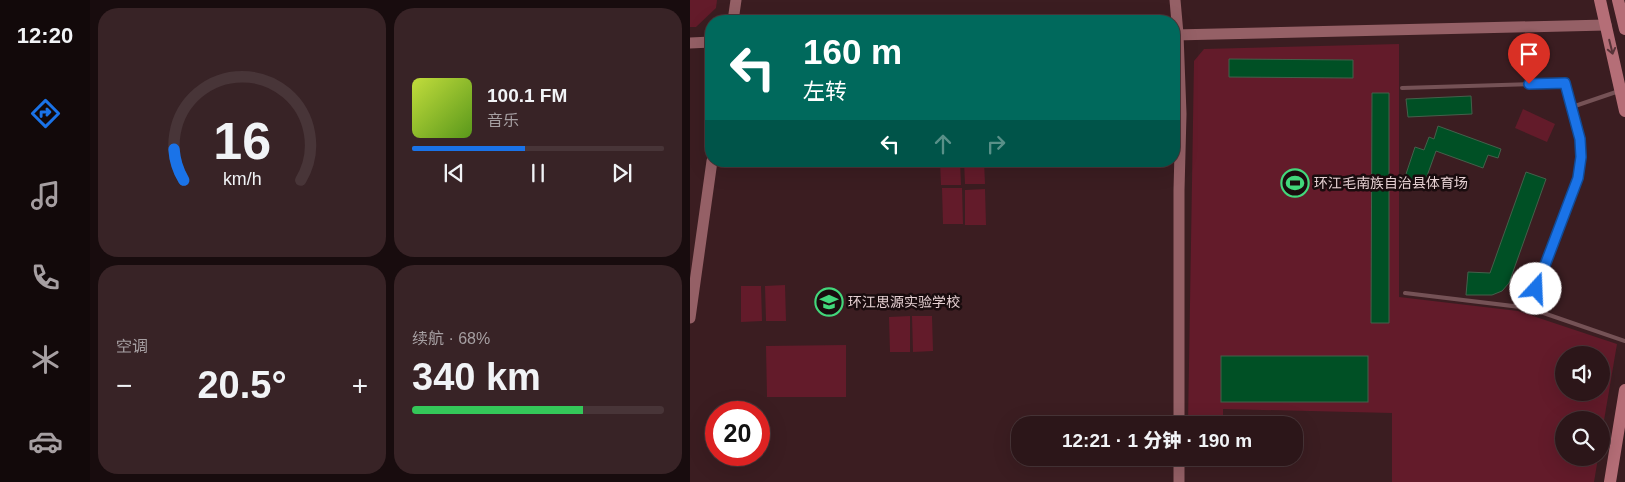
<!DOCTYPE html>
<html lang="zh">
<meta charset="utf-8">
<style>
body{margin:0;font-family:Helvetica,"Noto Sans SC",sans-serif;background:#382326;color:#f1f3f6;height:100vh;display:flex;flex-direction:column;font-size:19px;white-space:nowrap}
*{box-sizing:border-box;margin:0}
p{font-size:16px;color:#a69fa2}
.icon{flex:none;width:28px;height:28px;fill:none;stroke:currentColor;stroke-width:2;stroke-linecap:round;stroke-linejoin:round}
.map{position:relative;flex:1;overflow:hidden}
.sheet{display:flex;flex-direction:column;gap:8px;padding:8px;background:#180c0e;width:600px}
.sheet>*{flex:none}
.hud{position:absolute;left:15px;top:15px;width:475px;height:152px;border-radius:20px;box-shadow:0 5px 20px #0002,0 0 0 1px #483538;background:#00695c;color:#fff;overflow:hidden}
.buttons{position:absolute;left:865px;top:346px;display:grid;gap:10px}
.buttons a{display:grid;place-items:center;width:55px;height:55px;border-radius:50%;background:#2c1619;box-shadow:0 5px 20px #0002,0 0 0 1px #483538;font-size:25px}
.speed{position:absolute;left:15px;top:401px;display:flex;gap:10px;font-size:25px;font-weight:700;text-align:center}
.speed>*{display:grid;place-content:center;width:65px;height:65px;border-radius:50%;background:#2c1619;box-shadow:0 5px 20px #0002,0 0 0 1px #483538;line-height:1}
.speed .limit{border:8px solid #d22;background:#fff;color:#111}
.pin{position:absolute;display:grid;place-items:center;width:42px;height:42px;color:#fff;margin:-51px -21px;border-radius:50% 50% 50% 0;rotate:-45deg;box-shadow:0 0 5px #0007}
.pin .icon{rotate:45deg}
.me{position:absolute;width:55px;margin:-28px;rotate:20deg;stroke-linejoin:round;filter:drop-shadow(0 0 4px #0008)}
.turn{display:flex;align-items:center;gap:18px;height:105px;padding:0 15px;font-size:22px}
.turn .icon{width:65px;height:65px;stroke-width:2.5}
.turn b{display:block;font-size:35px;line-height:42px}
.lanes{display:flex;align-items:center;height:48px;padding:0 15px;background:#0003;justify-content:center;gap:25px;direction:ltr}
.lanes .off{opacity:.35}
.big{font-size:38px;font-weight:800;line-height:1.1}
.sheet .widget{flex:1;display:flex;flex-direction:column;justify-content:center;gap:8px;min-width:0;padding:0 18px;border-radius:20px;background:#382326}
.sheet .dial{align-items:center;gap:0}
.dial svg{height:130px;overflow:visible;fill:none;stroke:#483538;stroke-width:7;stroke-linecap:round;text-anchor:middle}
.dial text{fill:#f1f3f6;stroke:none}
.song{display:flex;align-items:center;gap:15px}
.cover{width:60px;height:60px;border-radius:8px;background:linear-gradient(135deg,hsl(70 70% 55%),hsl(90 70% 35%))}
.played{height:5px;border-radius:2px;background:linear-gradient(90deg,#1a73e8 45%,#483538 45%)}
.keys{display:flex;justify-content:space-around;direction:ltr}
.heat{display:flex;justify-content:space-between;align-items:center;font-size:28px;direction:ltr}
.charge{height:8px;border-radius:4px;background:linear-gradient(90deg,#34c759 68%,#483538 0)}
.sheet .tiles{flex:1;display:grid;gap:8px;grid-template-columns:repeat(2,1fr)}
.trip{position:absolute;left:321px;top:416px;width:292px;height:50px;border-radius:20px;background:#2c1619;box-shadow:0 5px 20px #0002,0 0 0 1px #483538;font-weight:800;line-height:50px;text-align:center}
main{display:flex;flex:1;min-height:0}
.dock{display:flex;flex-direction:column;width:90px;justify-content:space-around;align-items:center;background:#12090a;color:#a69fa2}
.dock .icon{width:35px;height:35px}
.dock .selected{color:#1a73e8}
.dock b{font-size:22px;color:#f1f3f6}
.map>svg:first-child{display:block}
.green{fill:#631b2a;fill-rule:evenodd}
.building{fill:#005025;stroke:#44604b}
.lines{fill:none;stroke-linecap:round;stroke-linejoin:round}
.lane{stroke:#755256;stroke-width:4}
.secondary{stroke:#956066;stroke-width:11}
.primary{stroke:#b56e77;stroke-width:12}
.oneway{stroke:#573338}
.route-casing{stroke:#114b97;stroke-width:12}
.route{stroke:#1a73e8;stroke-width:9}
.labels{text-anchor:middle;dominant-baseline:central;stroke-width:5;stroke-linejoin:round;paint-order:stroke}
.poi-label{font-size:14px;fill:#e5d0d2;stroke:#190c0e;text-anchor:start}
</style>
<main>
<nav class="dock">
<b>12:20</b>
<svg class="icon selected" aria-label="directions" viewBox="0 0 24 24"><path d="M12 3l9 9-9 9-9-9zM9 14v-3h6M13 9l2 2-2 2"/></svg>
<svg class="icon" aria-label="music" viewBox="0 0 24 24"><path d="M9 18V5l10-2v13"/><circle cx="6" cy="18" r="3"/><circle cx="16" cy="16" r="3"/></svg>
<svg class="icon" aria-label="phone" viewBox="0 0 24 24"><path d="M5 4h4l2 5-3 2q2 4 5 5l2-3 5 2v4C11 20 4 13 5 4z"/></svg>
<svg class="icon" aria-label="climate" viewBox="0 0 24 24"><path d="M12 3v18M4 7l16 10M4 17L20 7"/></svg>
<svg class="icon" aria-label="car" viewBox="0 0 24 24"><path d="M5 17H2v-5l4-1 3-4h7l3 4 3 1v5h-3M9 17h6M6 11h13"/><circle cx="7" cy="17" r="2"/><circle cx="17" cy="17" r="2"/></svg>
</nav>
<section class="sheet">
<div class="tiles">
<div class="widget dial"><svg viewBox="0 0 100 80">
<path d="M14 69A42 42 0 1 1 86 69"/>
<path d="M14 69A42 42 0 0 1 8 50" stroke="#1a73e8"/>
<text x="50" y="56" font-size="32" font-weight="700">16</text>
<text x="50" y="72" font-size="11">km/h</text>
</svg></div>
<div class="widget">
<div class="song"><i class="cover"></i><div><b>100.1 FM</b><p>音乐</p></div></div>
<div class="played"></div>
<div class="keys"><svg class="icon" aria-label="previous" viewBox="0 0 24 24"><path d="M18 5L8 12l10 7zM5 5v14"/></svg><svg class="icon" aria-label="pause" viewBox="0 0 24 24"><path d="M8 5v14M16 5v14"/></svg><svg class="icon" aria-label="next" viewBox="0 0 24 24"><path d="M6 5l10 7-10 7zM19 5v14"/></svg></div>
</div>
<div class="widget"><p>空调</p>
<div class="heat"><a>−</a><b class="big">20.5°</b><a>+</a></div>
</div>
<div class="widget"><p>续航 · 68%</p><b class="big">340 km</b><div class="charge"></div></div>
</div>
</section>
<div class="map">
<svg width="935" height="482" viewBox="0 0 935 482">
<rect width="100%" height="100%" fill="#3b1d21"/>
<g class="green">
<path d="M0,0H27L26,8L6,27H0Z"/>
<path d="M709,44V297L828,311L927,344L911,438V420H874V458H908L904,482H702V413L533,409V425H498L504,61L514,49ZM874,355H911V392H874Z"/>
<path d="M833,109L865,124L857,142L825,128Z"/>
<path d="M250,161H270L271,185H251Z"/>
<path d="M274,161H294L295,184H275Z"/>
<path d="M252,188H272L273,224H253Z"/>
<path d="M295,189L296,225H275V190Z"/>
<path d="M95,285L96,321H76L75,286Z"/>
<path d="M51,286H71L72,321L51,322Z"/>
<path d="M220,316V352H200L199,317Z"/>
<path d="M222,316H242L243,351L223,352Z"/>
<path d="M156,345V397H77L76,346Z"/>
</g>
<g class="building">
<path d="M539,59L663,60V78L539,77Z"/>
<path d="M682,93H699V323H681Z"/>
<path d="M781,96L782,114L718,117L716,99Z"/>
<path d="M748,126L811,149L808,158L798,155L793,168L746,151L733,187L714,180L725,147L734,150L739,137L744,139Z"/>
<path d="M836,172L856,179L819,283L812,291L802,295H776L778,272L800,273Z"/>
<rect x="531" y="356" width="147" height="46"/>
</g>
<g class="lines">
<g class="lane">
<path d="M712,88L875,83L891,139V157L888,177L839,308"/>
<path d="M882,107L929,91"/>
<path d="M715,293L839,308L935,341"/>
</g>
<g class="secondary">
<path d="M485,0L488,34L491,114L489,190V425"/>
<path d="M43,21L46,0"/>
<path d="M484,35L916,25"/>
<path d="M0,43L21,42"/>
<path d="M0,318L22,161"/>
<path d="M489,458V482"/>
</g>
<g class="primary">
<path d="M910,0L935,111"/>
<path d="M928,0L935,29"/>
<path d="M920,482L935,390"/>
</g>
</g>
<defs><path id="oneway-shaft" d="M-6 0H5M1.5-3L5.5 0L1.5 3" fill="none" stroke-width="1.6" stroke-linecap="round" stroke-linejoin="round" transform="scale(1.25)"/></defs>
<use class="oneway" href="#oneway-shaft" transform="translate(921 47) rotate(76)"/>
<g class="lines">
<g class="route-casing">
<path id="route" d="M839,84L875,83L890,139L891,157L888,178L846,289"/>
</g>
<use href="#route" class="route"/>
</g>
<defs>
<g id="stadium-ring" transform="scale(1.4375)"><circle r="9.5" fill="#190c0e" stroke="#42d77b" stroke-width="1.5"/><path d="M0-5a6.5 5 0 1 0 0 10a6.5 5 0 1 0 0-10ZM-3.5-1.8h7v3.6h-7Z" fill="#42d77b"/></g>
<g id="school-ring" transform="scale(1.4375)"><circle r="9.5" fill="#190c0e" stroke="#42d77b" stroke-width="1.5"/><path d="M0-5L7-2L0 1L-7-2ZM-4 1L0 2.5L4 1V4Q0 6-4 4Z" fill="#42d77b"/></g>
</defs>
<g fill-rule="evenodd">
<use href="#stadium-ring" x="605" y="183"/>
<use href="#school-ring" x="139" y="302"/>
</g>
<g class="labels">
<g class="poi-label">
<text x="624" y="183">环江毛南族自治县体育场</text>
<text x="158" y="302">环江思源实验学校</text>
</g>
</g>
</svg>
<div class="buttons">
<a><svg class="icon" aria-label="sound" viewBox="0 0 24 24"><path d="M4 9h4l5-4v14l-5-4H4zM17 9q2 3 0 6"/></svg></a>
<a><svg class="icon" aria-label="search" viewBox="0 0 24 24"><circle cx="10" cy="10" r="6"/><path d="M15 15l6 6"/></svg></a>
</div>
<div class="speed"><div class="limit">20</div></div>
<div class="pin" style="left:839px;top:84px;background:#d93025"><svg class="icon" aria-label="arrive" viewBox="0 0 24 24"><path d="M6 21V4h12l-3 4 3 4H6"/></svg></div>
<svg class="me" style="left:846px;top:289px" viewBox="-20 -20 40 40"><circle r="19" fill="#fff"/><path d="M0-13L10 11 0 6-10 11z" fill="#1a73e8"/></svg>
<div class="trip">12:21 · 1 分钟 · 190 m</div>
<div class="hud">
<div class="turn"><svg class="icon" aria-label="left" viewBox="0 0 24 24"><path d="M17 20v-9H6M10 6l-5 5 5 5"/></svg><div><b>160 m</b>左转</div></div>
<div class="lanes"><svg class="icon" aria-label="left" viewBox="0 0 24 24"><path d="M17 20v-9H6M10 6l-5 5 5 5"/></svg><svg class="icon off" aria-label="ahead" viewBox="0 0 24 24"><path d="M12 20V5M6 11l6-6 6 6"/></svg><svg class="icon off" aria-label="right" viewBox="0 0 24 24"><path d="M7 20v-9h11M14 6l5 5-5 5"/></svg></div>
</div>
</div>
</main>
